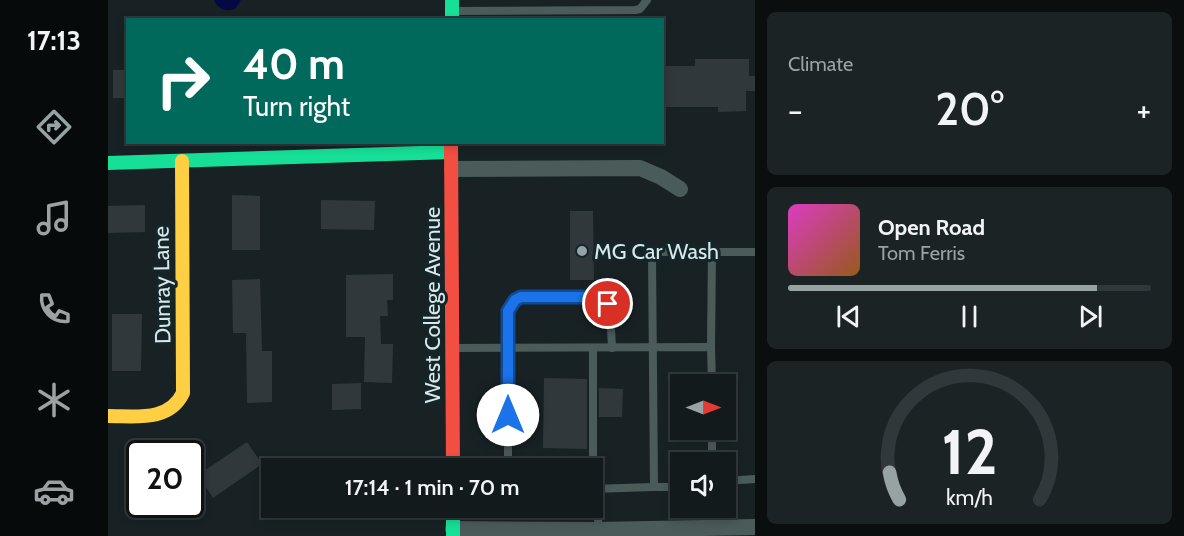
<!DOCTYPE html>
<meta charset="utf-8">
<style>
body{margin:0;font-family:Cabin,sans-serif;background:#1b2325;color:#f1f3f6;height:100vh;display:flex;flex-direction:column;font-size:22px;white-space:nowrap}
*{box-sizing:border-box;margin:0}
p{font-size:20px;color:#9ca1a3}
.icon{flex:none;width:33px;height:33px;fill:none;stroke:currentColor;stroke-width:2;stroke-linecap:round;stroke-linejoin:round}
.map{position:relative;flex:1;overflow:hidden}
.sheet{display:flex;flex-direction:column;gap:12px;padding:12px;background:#0a0e0f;width:429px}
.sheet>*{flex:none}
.top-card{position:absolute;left:18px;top:18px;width:538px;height:126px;border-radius:0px;box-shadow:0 3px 9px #0003,0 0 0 2px #31383b;background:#00695c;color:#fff;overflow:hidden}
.needle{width:39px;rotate:90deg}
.tools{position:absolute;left:562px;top:374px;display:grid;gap:12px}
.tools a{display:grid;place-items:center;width:66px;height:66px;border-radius:0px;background:#121a1c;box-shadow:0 3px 9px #0003,0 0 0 2px #31383b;font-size:30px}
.speed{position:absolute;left:18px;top:440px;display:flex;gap:12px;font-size:30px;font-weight:700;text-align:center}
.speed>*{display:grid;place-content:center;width:78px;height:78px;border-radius:50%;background:#121a1c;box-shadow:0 3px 9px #0003,0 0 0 2px #31383b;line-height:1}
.speed .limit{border:3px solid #111;border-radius:9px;background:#fff;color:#111}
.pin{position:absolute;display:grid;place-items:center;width:51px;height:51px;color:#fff;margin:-26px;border:3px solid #fff;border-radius:50%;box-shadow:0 2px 6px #0007}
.me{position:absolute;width:66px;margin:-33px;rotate:0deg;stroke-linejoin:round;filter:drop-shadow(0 0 4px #0008)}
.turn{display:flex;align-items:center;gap:21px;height:126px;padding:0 18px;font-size:27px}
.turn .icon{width:78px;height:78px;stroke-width:2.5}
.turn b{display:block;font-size:42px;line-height:51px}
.big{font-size:45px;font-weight:600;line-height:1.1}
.sheet .card{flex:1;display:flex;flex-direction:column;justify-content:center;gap:9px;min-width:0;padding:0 21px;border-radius:9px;background:#1b2325}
.sheet .dial{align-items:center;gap:0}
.dial svg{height:156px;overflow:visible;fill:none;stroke:#31383b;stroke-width:7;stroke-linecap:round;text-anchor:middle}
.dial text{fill:#f1f3f6;stroke:none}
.song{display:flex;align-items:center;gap:18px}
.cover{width:72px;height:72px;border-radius:9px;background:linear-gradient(135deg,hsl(310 70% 55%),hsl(30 70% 35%))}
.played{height:6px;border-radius:3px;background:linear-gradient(90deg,#97a2a4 85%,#31383b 85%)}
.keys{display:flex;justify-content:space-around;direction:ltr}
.heat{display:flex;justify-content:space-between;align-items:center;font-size:33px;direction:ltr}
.trip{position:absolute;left:153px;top:458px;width:342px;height:60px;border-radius:0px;background:#121a1c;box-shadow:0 3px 9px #0003,0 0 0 2px #31383b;font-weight:600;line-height:60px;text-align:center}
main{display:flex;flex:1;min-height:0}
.tab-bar{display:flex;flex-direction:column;width:108px;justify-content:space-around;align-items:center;background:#070a0b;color:#9ca1a3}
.tab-bar .icon{width:42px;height:42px}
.tab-bar .active{color:#97a2a4}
.tab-bar b{font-size:27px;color:#f1f3f6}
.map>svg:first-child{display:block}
.water{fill:#040944}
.building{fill:#30383b}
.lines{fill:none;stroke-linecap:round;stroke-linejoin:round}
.lane{stroke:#4b5b5a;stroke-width:8}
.street{stroke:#4b5b5a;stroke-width:16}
.fast{stroke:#16e098;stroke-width:14}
.slow{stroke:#ffcf43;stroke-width:14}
.jam{stroke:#f24e42;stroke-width:14}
.route-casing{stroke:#114b97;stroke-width:15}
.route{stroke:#1a73e8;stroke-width:10}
.poi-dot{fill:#97a2a4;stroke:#13262a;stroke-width:2}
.labels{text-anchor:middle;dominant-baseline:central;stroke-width:6;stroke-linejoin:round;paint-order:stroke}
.poi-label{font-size:22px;fill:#dbe7e9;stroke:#13262a;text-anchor:start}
.street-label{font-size:22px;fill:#dbe7e9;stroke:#13262a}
</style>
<main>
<nav class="tab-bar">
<b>17:13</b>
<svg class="icon active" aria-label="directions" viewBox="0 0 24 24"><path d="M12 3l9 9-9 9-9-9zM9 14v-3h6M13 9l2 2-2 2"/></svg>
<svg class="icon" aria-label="music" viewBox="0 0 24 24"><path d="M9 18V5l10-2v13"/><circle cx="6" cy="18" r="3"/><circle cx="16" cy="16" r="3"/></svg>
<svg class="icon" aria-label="phone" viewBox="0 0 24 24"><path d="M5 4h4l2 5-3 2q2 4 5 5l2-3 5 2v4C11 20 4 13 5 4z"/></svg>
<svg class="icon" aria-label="climate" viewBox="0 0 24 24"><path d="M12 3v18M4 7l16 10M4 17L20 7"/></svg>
<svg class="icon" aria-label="car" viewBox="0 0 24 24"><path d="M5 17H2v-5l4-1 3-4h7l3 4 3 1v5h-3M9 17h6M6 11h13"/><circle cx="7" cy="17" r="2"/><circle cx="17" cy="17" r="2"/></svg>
</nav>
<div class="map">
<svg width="647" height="536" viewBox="0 0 647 536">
<rect width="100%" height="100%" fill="#182225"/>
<path class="water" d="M106,0H133L127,9C118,12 110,9 106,0Z"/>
<g class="building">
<path d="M587,59H641V76H647V91H638V111L610,112V107H555V66H587Z"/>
<rect x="5" y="70" width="15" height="28"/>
<path d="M124,195L152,196V250H124Z"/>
<path d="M213,200L267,201L266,230L213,229Z"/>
<path d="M37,205V232L0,233V206Z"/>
<path d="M462,211H485L486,280H462Z"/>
<path d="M285,274V300H279L280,316H272L273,344H285L284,383L256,382L257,337H238V275Z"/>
<path d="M152,279L154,351H164V402L139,403L138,333H125L124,280Z"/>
<path d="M4,314H34L33,371H4Z"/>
<path d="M436,378L479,379V449L435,448Z"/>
<path d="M253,383V409L224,410V384Z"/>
<path d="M491,388L515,389L514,417H491Z"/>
<path d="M139,442L154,464L105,498L90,475Z"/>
</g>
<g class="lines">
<g class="lane">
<path d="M347,11L527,10L532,9L539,0"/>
<path d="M603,347L604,252"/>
<path d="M345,348L603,347L604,384"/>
<path d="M485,348V489"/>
<path d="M604,429V462"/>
<path d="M402,468L400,460V311L407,300L413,297H489L494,299L502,310L504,348"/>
<path d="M618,481L647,479"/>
<path d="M573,487H546L544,255L547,252H647"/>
<path d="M484,489L546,487"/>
<path d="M604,507V528"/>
<path d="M490,530V489"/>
</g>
<g class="street">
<path d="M344,169L532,168L553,177L572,189"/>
<path d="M345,529L490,530L647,527"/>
</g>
<g class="fast">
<path d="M344,0V20"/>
<path d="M0,163L343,152"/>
<path d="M345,507V536"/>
</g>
<path class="slow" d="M0,416C28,416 61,422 75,393L74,161"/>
<path class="jam" d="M343,142L345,468"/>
</g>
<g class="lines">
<g class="route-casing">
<path id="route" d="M400,415V311L407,300L413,297H489L500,304"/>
</g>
<use href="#route" class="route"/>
</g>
<circle class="poi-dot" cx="474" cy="251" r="6"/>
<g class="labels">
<g class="poi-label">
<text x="486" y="251">MG Car Wash</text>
</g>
<g class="street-label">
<text transform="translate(54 285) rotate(-91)">Dunray Lane</text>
<text transform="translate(324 305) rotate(-90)">West College Avenue</text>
</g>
</g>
</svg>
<div class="tools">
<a><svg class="needle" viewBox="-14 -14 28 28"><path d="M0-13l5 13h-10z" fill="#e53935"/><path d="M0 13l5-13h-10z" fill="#9ca1a3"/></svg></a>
<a><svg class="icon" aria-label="sound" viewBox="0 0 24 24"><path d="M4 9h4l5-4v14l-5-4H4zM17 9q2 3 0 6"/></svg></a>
</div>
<div class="speed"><div class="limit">20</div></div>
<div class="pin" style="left:500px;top:304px;background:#d93025"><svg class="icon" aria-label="arrive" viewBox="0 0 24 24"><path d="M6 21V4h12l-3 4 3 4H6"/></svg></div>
<svg class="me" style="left:400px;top:415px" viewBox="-20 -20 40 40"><circle r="19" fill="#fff"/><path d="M0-13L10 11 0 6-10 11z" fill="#1a73e8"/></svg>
<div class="trip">17:14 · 1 min · 70 m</div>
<div class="top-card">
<div class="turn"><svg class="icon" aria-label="right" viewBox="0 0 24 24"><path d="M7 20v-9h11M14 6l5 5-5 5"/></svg><div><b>40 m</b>Turn right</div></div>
</div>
</div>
<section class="sheet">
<div class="card"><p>Climate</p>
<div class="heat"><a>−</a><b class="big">20°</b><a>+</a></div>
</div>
<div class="card">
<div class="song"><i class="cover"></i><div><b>Open Road</b><p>Tom Ferris</p></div></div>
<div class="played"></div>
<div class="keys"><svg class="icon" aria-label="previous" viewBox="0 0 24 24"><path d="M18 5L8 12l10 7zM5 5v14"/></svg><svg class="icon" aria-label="pause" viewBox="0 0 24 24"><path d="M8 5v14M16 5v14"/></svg><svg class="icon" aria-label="next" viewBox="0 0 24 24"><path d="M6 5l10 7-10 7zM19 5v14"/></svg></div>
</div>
<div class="card dial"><svg viewBox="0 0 100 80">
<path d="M14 69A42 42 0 1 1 86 69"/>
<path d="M14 69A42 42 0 0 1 9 55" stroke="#97a2a4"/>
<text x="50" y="56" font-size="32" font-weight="700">12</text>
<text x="50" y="72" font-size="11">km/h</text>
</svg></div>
</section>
</main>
